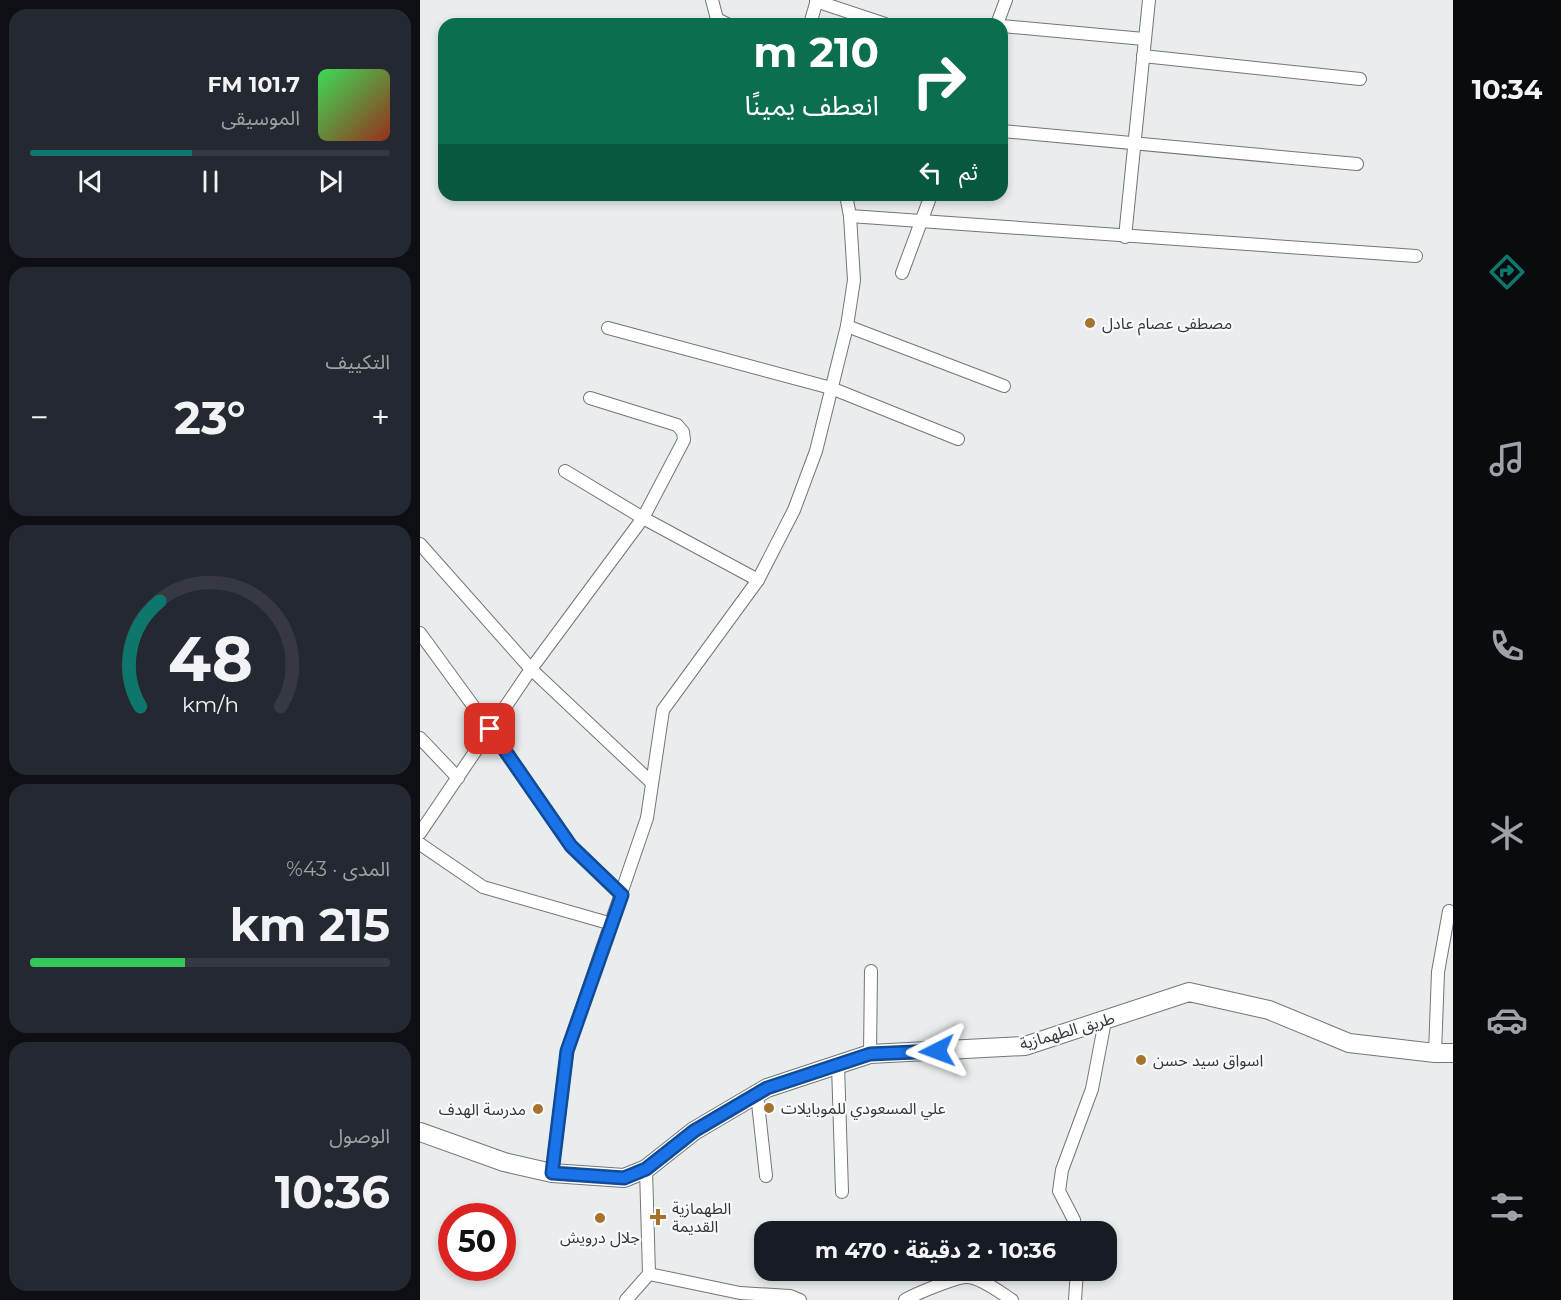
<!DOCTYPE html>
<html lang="ar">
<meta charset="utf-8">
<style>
body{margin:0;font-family:Montserrat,"Noto Sans Arabic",sans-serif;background:#242831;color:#f1f3f6;direction:rtl;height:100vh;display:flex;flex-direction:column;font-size:22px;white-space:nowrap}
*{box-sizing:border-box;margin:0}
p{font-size:20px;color:#9ea1a6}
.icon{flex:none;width:33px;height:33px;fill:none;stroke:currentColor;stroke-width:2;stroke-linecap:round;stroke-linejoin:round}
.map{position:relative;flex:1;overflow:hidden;direction:ltr}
.sheet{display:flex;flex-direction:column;gap:9px;padding:9px;background:#0d0f14;width:420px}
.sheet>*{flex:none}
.top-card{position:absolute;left:18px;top:18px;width:570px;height:183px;border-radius:18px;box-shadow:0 3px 9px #0003;direction:rtl;background:#0b6e4f;color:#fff;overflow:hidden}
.speed{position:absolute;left:18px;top:1203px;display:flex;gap:12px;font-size:30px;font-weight:700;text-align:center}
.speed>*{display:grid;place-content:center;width:78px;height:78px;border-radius:50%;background:#171b24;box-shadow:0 3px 9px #0003;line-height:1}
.speed .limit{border:9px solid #d22;background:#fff;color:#111}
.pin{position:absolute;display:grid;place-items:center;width:51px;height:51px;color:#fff;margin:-26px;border-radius:12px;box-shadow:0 3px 9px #0006}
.me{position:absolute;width:66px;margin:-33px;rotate:267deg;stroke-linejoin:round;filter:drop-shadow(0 0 4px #0008)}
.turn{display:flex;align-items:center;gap:21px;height:126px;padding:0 30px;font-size:27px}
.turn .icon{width:78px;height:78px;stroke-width:2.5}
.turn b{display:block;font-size:42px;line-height:51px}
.then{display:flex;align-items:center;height:57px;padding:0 30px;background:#0003;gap:12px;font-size:22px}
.big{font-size:45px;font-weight:700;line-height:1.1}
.sheet .card{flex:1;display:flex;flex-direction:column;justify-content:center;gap:9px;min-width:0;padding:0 21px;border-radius:18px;background:#242831}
.sheet .dial{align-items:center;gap:0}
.dial svg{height:156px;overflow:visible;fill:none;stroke:#363941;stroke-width:7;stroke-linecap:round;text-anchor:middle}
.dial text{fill:#f1f3f6;stroke:none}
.song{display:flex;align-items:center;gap:18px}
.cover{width:72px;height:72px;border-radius:9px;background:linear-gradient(135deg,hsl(130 70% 55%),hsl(10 70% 35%))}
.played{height:6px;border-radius:3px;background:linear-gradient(90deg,#0f766e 45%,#363941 45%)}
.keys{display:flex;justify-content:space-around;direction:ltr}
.heat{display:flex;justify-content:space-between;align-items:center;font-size:33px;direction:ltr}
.charge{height:9px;border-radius:4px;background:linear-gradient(90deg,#34c759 43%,#363941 0)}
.trip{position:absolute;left:334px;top:1221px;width:363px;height:60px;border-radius:18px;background:#171b24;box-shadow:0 3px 9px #0003;font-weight:700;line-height:60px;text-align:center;direction:rtl}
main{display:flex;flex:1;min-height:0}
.menu{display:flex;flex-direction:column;width:108px;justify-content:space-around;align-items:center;background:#090b0e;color:#9ea1a6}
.menu .icon{width:42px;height:42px}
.menu .on{color:#0f766e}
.menu b{font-size:27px;color:#f1f3f6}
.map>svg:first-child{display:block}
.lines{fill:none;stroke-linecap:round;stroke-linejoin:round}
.street-casing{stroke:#727676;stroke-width:14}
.secondary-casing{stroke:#727676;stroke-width:20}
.street{stroke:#fff;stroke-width:12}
.secondary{stroke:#fff;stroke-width:18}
.route-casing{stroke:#114b97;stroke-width:15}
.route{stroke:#1a73e8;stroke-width:10}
.poi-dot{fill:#a7722c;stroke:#f7fafb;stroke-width:2}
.labels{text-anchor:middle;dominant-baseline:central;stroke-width:4.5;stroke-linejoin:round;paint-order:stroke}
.poi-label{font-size:16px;fill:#353637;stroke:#f7fafb;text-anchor:start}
.street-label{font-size:16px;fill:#353637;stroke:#f7fafb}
</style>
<main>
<nav class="menu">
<b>10:34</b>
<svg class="icon on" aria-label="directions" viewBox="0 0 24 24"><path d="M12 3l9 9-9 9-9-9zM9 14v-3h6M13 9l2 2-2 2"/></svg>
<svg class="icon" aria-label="music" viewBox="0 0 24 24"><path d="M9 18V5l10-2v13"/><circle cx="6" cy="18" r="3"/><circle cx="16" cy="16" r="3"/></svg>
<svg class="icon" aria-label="phone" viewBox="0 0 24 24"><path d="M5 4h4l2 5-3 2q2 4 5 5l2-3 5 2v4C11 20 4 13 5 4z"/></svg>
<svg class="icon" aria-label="climate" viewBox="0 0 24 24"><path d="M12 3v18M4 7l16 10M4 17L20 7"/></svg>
<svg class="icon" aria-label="car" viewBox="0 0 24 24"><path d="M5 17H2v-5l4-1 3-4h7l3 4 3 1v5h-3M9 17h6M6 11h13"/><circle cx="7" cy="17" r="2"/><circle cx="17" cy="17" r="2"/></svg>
<svg class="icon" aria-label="filters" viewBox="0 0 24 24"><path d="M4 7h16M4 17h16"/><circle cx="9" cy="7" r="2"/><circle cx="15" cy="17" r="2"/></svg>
</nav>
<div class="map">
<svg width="1033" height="1300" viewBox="0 0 1033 1300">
<rect width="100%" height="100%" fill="#e9edee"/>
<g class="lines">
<g class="street-casing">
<g id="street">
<path d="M292,0L297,19L307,24"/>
<path d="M396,1L465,24"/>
<path d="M390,24L397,0"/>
<path d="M577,24L586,0"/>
<path d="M582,26L724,39"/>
<path d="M723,56L940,79"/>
<path d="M582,131L937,164"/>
<path d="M430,216L996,256"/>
<path d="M705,237L729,0"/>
<path d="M482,273L511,195"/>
<path d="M427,326L584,386"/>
<path d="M188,328L411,388L538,439"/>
<path d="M145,471L223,518L338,580"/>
<path d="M0,544L111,669L232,783"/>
<path d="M0,633L70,729L151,846L202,895"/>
<path d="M0,738L38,778"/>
<path d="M0,833L111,669L223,518L264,440L263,432L257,425L170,398"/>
<path d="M0,844L63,887L192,924"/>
<path d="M1015,1053L1018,972L1029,911"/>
<path d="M450,1054L451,971"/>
<path d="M418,1065L422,1192"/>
<path d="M337,1094L346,1176"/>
<path d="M132,1173L147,1051L227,818L243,710L338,580L374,510L396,451L427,326L434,280L430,216L426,195"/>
<path d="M656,1232L654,1220L639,1191L642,1170L672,1089L685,1021"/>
<path d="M229,1274L320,1293L370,1296L380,1300"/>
<path d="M206,1300L229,1274L226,1169"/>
<path d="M485,1300C495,1294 536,1277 546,1277C559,1276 581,1293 592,1300"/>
<path d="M655,1300L657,1270"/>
</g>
</g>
<g class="secondary-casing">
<path id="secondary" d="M0,1132L84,1162L132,1173L204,1178L226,1169L274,1131L347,1088L450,1054L605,1046L769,992L849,1010L929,1043L1015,1053H1033"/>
</g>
<use href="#street" class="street"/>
<use href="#secondary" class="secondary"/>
</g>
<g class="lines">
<g class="route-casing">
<path id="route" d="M70,729L151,846L202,895L147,1051L132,1173L204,1178L226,1169L274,1131L347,1088L450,1054L517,1051"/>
</g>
<use href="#route" class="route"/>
</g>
<g class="poi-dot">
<circle cx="670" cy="323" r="6"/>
<circle cx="721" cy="1060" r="6"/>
<circle cx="349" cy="1108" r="6"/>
<circle cx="118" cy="1109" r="6"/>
<path d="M235 1208h6v6h6v6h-6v6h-6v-6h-6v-6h6z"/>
<circle cx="180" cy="1218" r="6"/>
</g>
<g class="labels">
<g class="poi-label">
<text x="682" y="323">مصطفى عصام عادل</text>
<text x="733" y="1060">اسواق سيد حسن</text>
<text x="361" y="1108">علي المسعودي للموبايلات</text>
<text x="106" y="1109" text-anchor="end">مدرسة الهدف</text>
<text x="252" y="1208">الطهمازية<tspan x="252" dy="18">القديمة</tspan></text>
<text x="180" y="1237" text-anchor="middle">جلال درويش</text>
</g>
<g class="street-label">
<text transform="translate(647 1031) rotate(-16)">طريق الطهمازية</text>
</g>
</g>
</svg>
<div class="speed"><div class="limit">50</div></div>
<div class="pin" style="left:70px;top:729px;background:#d93025"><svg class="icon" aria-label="arrive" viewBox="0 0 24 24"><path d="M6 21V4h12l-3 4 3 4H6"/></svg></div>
<svg class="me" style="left:517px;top:1051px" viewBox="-20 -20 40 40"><path d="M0-17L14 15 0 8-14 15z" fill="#1a73e8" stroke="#fff" stroke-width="4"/></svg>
<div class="trip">10:36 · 2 دقيقة · 470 m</div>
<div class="top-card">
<div class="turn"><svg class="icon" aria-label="right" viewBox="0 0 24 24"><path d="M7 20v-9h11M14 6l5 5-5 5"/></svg><div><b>210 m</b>انعطف يمينًا</div></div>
<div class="then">ثم<svg class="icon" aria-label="left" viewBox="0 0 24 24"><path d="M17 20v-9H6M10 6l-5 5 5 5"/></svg></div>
</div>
</div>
<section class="sheet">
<div class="card">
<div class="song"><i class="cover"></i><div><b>101.7 FM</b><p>الموسيقى</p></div></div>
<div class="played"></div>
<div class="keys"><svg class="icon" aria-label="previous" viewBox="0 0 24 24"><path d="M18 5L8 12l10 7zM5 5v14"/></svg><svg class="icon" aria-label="pause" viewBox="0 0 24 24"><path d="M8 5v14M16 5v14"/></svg><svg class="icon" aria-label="next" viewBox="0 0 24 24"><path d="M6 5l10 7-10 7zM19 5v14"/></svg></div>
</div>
<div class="card"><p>التكييف</p>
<div class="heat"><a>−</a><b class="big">23°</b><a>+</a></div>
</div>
<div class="card dial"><svg viewBox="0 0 100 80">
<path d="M14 69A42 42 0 1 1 86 69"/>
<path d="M14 69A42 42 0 0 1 24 15" stroke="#0f766e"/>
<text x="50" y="56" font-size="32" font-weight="700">48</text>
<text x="50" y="72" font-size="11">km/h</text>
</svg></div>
<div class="card"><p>المدى · 43%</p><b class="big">215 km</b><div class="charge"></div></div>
<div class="card"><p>الوصول</p><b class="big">10:36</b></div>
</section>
</main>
